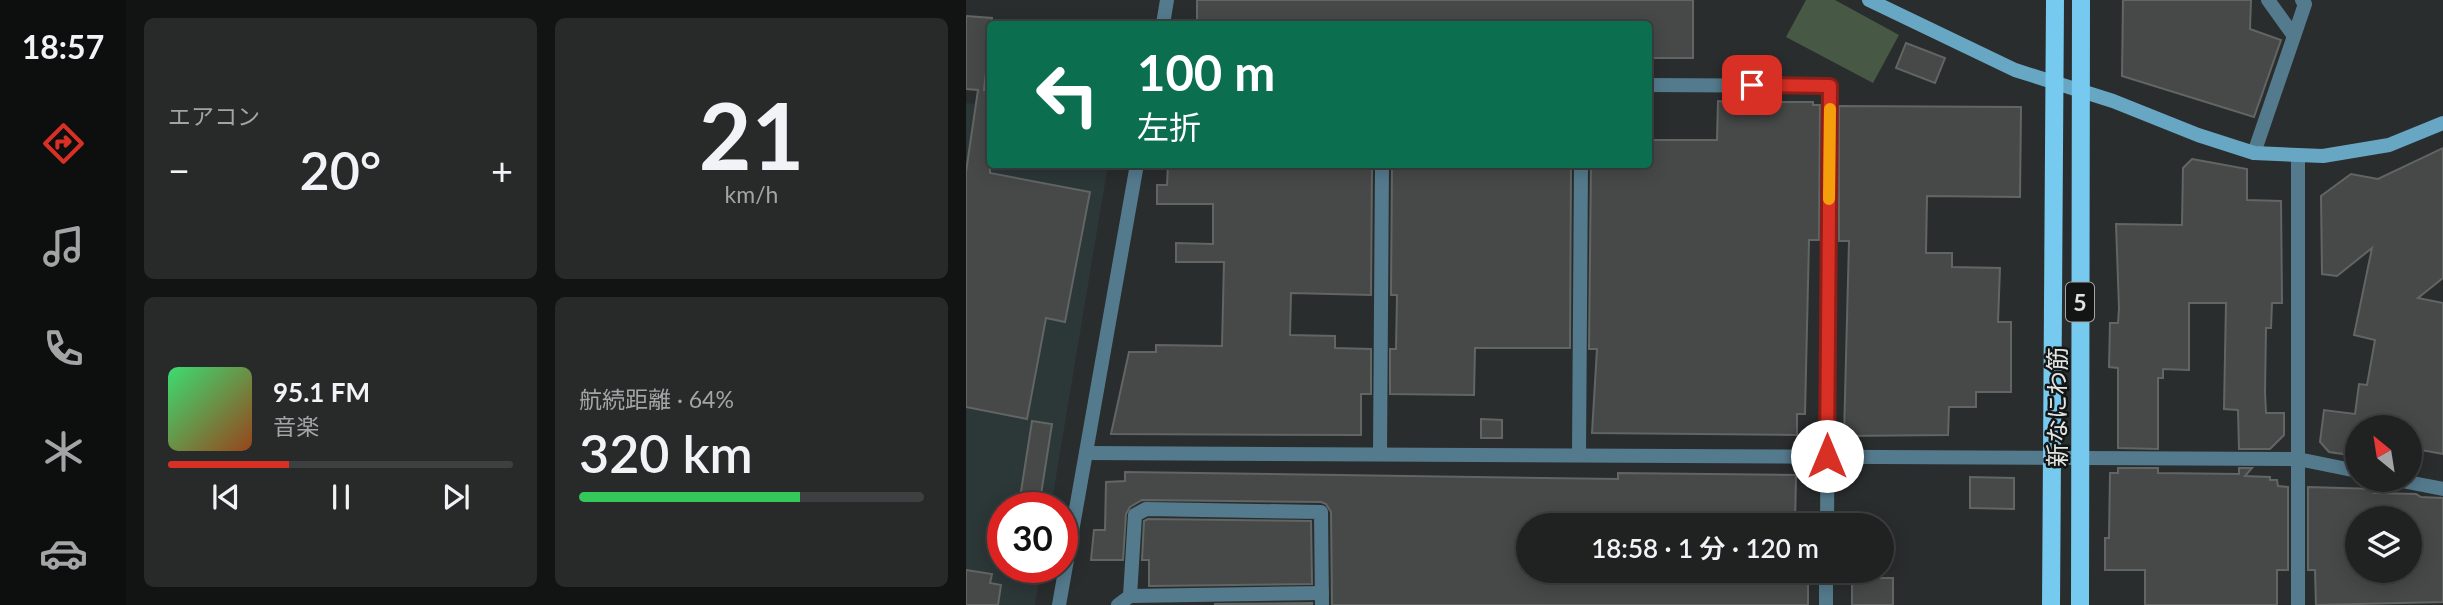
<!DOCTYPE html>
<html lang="ja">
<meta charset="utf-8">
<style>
body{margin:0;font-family:Lato,"Noto Sans JP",sans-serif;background:#282a2a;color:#f1f3f6;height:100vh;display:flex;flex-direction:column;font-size:26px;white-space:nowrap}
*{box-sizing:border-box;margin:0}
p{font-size:23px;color:#a2a4a5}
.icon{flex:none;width:38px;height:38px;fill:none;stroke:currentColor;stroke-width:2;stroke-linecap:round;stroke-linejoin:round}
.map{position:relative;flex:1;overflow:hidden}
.details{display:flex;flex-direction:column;gap:18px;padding:18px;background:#121313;width:840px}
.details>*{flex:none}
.top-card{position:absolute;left:21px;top:21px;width:665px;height:147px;border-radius:7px;box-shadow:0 4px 18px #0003,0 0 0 2px #3d3f40;background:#0b6e4f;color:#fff;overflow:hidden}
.needle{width:46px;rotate:330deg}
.controls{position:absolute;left:1379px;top:415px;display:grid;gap:14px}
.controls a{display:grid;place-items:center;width:77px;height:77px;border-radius:50%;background:#202222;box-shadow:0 4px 18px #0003,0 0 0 2px #3d3f40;font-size:35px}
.speed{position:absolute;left:21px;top:492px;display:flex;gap:14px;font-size:35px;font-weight:700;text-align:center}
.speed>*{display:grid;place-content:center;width:91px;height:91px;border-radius:50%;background:#202222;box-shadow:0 4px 18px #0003,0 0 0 2px #3d3f40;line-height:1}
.speed .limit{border:10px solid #d22;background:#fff;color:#111}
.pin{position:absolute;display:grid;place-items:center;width:60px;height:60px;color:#fff;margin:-30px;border-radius:14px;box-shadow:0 4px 10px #0006}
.me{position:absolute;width:77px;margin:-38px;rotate:0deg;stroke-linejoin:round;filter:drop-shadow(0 0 5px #0008)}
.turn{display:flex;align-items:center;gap:24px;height:147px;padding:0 35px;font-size:32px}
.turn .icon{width:91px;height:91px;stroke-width:2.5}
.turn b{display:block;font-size:49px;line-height:60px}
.big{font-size:52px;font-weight:600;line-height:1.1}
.details .widget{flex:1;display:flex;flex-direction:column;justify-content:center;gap:10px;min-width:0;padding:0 24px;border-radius:10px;background:#282a2a}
.details .dial{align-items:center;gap:0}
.dial b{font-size:91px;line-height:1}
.song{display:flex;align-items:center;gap:21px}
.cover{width:84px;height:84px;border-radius:10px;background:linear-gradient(135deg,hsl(140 70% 55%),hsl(20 70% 35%))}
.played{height:7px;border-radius:4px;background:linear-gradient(90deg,#d93025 35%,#3d3f40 35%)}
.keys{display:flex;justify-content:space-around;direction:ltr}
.heat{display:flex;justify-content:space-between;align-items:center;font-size:38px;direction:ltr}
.charge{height:10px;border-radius:5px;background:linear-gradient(90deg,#34c759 64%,#3d3f40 0)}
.details .tiles{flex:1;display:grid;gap:18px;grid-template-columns:repeat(2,1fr)}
.trip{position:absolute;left:550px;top:513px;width:378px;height:70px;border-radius:35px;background:#202222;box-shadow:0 4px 18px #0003,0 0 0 2px #3d3f40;font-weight:600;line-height:70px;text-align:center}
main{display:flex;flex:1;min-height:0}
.dock{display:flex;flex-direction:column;width:126px;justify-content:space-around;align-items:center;background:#0d0e0e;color:#a2a4a5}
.dock .icon{width:49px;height:49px}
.dock .on{color:#d93025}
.dock b{font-size:32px;color:#f1f3f6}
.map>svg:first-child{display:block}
.built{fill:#2c3738}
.green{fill:#475945}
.building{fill:#464948;stroke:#616564;stroke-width:2;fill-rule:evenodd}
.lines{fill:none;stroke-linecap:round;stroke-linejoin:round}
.lane{stroke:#547b8d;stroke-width:14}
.street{stroke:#547b8d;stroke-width:14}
.secondary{stroke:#68a7c4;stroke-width:14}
.primary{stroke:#76c9ef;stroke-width:18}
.route-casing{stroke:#8d1f18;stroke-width:18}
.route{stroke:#d93025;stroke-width:12}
.slow{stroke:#f59e0b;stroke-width:12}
.labels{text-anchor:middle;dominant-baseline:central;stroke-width:5;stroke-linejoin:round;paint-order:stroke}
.shield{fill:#131515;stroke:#a5a7a7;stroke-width:2}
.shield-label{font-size:23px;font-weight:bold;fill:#e3e5e5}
.street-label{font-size:24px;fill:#e3e5e5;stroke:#131515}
</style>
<main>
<nav class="dock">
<b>18:57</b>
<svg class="icon on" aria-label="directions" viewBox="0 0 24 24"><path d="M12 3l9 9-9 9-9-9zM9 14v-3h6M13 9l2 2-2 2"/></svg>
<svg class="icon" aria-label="music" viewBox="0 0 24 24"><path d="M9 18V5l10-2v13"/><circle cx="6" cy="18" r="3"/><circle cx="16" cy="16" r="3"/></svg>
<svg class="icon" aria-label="phone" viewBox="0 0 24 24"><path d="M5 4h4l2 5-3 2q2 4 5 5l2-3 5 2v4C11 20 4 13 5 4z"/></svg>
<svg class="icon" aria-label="climate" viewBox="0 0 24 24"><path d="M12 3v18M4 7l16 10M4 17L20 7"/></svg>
<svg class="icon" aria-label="car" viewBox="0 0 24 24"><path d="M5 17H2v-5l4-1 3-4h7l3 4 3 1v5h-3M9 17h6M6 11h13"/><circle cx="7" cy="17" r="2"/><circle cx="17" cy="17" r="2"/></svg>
</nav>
<section class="details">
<div class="tiles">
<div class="widget"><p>エアコン</p>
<div class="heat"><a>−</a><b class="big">20°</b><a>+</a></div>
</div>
<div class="widget dial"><b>21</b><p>km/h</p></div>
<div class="widget">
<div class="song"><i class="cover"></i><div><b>95.1 FM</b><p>音楽</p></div></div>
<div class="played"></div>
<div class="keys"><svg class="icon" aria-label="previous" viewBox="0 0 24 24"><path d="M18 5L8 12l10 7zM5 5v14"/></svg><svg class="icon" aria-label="pause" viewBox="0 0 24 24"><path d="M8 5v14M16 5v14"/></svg><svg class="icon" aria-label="next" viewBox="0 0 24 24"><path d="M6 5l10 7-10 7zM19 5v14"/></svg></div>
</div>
<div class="widget"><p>航続距離 · 64%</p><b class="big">320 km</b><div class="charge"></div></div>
</div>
</section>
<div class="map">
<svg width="1477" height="605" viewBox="0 0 1477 605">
<rect width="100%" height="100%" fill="#2a2d2d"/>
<path class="built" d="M0,103L24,105V164L142,165L85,507L37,508V567H75L69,605H0Z"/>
<path class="green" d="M840,0H869L933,35L907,83L820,37Z"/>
<g class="building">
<path d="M231,0H727V58H682V24H231Z"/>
<path d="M1157,0H1285L1284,29L1315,40L1288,117L1156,76Z"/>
<path d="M0,16L26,18L18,90H24V173L124,192L99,322L80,318L61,419L0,407V172L12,90L0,89Z"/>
<path d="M940,43L979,58L969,83L930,68Z"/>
<rect x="763" y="58" width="23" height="18"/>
<path d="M763,95H786V102H847V105H854L853,240H843L839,414H831V435L626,433L631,349H623L625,164H682V140H751L752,101L763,102Z"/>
<path d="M873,106L1055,107L1054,197L961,196L960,253H986V267L1034,268L1032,322H1045V392H1010V407H983L982,435L878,436L883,241H873Z"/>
<path d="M1477,148V278L1452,298L1477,303V454L1444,448V427H1391V456L1363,452L1354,442L1358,410L1389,414L1393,384L1401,385L1409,340L1388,335L1406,248L1371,276L1356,274L1355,196L1385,174L1412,179Z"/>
<path d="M1226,159L1281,169V200L1315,201L1316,303H1306L1305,328H1300L1299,392L1300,413H1318V435L1304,449H1273L1272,410L1258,409L1260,303H1223V370L1197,369V378H1192V449L1152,448V368L1143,367L1144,323H1152L1153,308L1150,224L1216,225L1217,168Z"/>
<path d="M202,164H406L405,295L325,293L324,335L369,336V348L405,349V394H395V435L145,434L163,352H190V345L256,346L258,262H210V243L247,244V204H191V185H201Z"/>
<path d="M426,164H605L604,348H509L508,395L424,394V349H430L431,295H425Z"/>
<path d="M515,419L536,420V438H515Z"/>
<path d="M66,421L86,424L74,501L54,498Z"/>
<path d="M1152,468H1192V473L1273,474V468H1286L1279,476L1304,477V480H1311L1312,486L1322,487V570H1311V605H1179V570H1139V538H1143L1144,473H1152Z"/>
<path d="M159,472L652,479V473L830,475L829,525H675V521L562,525V570H829V576H842V605H366L365,512L360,504L355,502L176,500L164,507L160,514L157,560H125L128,530H139L140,482L159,481Z"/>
<path d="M1004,477L1048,478V509L1004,508Z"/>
<path d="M1342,487L1409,489L1408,493L1450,494L1455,497L1477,498V602L1350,605L1349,570H1342ZM1391,518H1444V570H1391Z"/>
<path d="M182,519L345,521L346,584L183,586V560H176L178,521Z"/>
<path d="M0,570L26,574L24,583L35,585L32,605H0Z"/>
<rect x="886" y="578" width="41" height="27"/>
<path d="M346,603V605L248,604Z"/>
</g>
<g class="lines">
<g class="lane">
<path d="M1302,0L1328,36"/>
<path d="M1288,153L1339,4L1336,0"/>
<path d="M164,596L356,593"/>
<path d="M152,605L164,596L169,515L180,509L355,512L356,605"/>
</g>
<g class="street">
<path d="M197,24L201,0"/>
<path d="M682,85L864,86L861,525"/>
<path d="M120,453L1332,459L1391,471"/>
<path d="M414,454L416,164"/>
<path d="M613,455L615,164"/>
<path d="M1431,480L1477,489"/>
<path d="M93,605L171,164"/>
<path d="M860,605V570"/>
<path d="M1332,605V157"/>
</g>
<path class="secondary" d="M903,0L1049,70L1147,101L1232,135L1288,153L1357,156L1423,145L1477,123"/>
<g class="primary">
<path d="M1085,605L1089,0"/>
<path d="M1114,605L1115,0"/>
</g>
</g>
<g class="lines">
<g class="route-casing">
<path id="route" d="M786,85L864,86L861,456"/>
</g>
<use href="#route" class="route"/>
<path class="slow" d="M863,199L864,109"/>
</g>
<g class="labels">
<rect class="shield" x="1100" y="282.5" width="28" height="39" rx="5"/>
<g class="shield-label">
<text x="1114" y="302">5</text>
</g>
<g class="street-label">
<text transform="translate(1090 407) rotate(-90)">新なにわ筋</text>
</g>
</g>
</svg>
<div class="controls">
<a><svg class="needle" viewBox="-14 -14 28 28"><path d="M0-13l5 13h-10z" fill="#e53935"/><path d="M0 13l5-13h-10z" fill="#a2a4a5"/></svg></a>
<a><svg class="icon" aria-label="layers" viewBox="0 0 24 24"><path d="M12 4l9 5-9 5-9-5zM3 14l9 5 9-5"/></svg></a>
</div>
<div class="speed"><div class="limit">30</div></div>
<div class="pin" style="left:786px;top:85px;background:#d93025"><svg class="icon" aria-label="arrive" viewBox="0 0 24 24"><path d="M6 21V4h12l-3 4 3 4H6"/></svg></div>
<svg class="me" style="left:861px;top:456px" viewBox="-20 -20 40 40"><circle r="19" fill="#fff"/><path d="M0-13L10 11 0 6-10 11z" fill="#d93025"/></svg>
<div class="trip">18:58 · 1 分 · 120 m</div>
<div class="top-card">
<div class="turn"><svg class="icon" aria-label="left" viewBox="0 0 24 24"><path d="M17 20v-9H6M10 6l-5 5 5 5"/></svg><div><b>100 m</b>左折</div></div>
</div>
</div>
</main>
